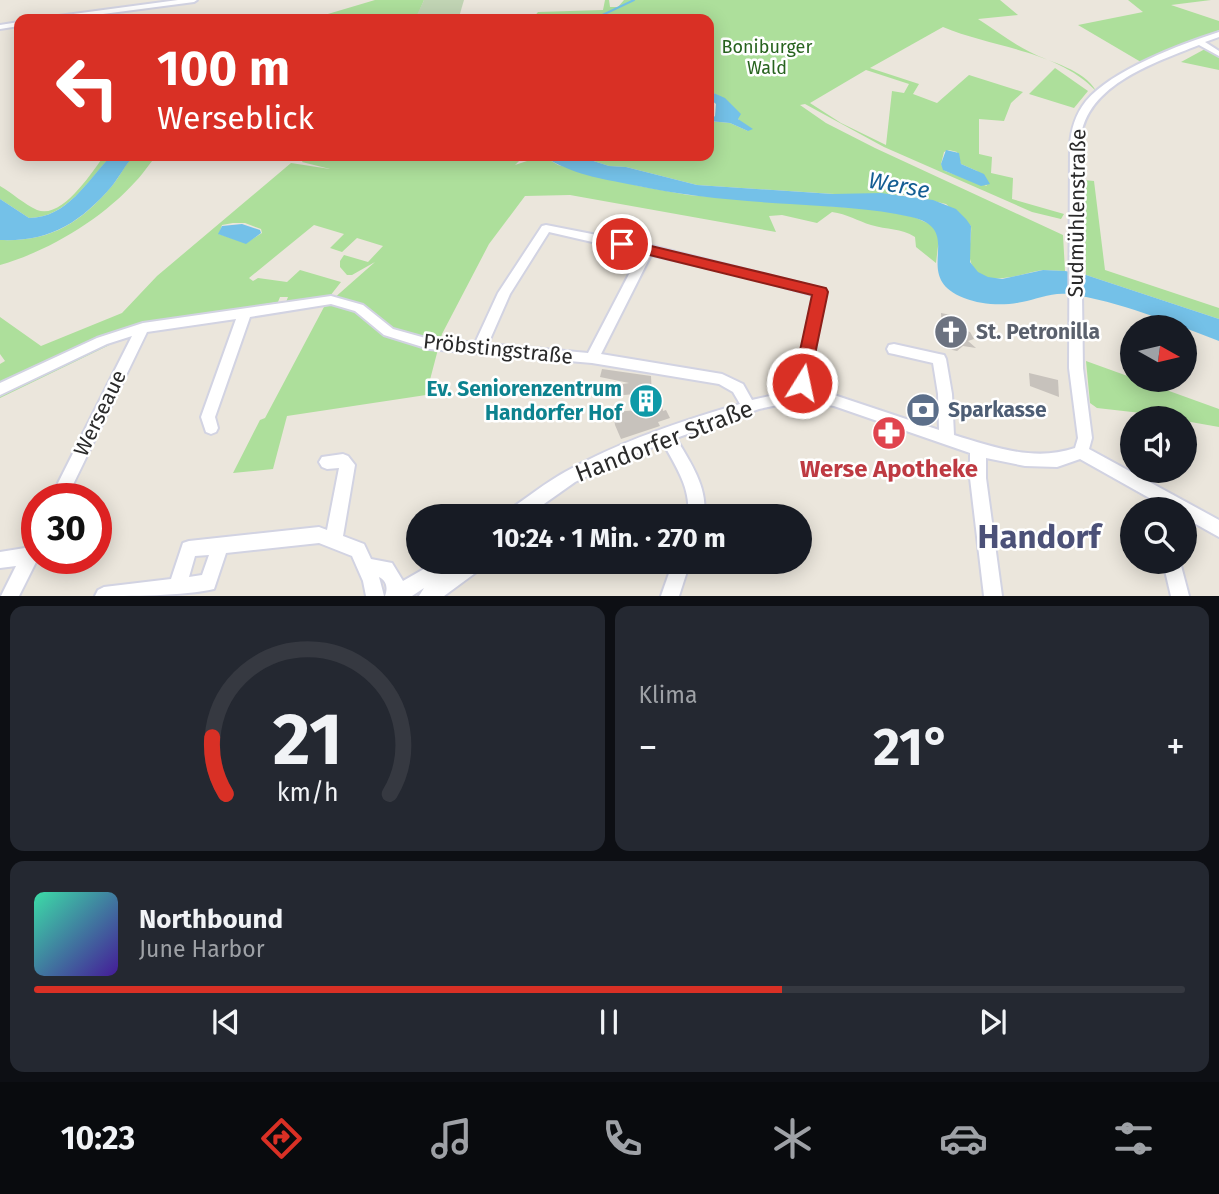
<!DOCTYPE html>
<html lang="de">
<meta charset="utf-8">
<style>
body{margin:0;font-family:"Fira Sans",sans-serif;background:#242831;color:#f1f3f6;height:100vh;display:flex;flex-direction:column;font-size:26px;white-space:nowrap}
*{box-sizing:border-box;margin:0}
p{font-size:23px;color:#9ea1a6}
.icon{flex:none;width:38px;height:38px;fill:none;stroke:currentColor;stroke-width:2;stroke-linecap:round;stroke-linejoin:round}
.map{position:relative;height:596px;overflow:hidden}
.sheet{display:flex;flex-direction:column;gap:10px;padding:10px;background:#0d0f14;flex:1}
.sheet>*{flex:none}
.banner{position:absolute;left:14px;top:14px;width:700px;height:147px;border-radius:14px;box-shadow:0 4px 18px #0003;background:#d93025;color:#fff;overflow:hidden}
.needle{width:46px;rotate:98deg}
.controls{position:absolute;left:1120px;top:315px;display:grid;gap:14px}
.controls a{display:grid;place-items:center;width:77px;height:77px;border-radius:50%;background:#171b24;box-shadow:0 4px 18px #0003;font-size:35px}
.speed{position:absolute;left:21px;top:483px;display:flex;gap:14px;font-size:35px;font-weight:700;text-align:center}
.speed>*{display:grid;place-content:center;width:91px;height:91px;border-radius:50%;background:#171b24;box-shadow:0 4px 18px #0003;line-height:1}
.speed .limit{border:10px solid #d22;background:#fff;color:#111}
.pin{position:absolute;display:grid;place-items:center;width:60px;height:60px;color:#fff;margin:-30px;border:4px solid #fff;border-radius:50%;box-shadow:0 2px 7px #0007}
.me{position:absolute;width:77px;margin:-38px;rotate:10deg;stroke-linejoin:round;filter:drop-shadow(0 0 5px #0008)}
.turn{display:flex;align-items:center;gap:24px;height:147px;padding:0 28px;font-size:32px}
.turn .icon{width:91px;height:91px;stroke-width:2.5}
.turn b{display:block;font-size:49px;line-height:60px}
.big{font-size:52px;font-weight:700;line-height:1.1}
.sheet .card{flex:1;display:flex;flex-direction:column;justify-content:center;gap:10px;min-width:0;padding:0 24px;border-radius:14px;background:#242831}
.sheet .dial{align-items:center;gap:0}
.dial svg{height:182px;overflow:visible;fill:none;stroke:#363941;stroke-width:7;stroke-linecap:round;text-anchor:middle}
.dial text{fill:#f1f3f6;stroke:none}
.song{display:flex;align-items:center;gap:21px}
.cover{width:84px;height:84px;border-radius:10px;background:linear-gradient(135deg,hsl(160 70% 55%),hsl(260 70% 35%))}
.played{height:7px;border-radius:4px;background:linear-gradient(90deg,#d93025 65%,#363941 65%)}
.keys{display:flex;justify-content:space-around;direction:ltr}
.heat{display:flex;justify-content:space-between;align-items:center;font-size:38px;direction:ltr}
.sheet .tiles{flex:1;display:grid;gap:10px;grid-template-columns:1fr 1fr}
.card:last-child{grid-column:span 2}
.trip{position:absolute;left:406px;top:504px;width:406px;height:70px;border-radius:35px;background:#171b24;box-shadow:0 4px 18px #0003;font-weight:700;line-height:70px;text-align:center}
.tab-bar{display:flex;height:112px;justify-content:space-around;align-items:center;background:#090b0e;color:#9ea1a6}
.tab-bar .icon{width:49px;height:49px}
.tab-bar .active{color:#d93025}
.tab-bar b{font-size:32px;color:#f1f3f6}
.map>svg:first-child{display:block}
.green{fill:#addf9b;fill-rule:evenodd}
.cemetery{fill:#c1d4b4}
.water{fill:#74c1e8}
.lines{fill:none;stroke-linecap:round;stroke-linejoin:round}
.stream{stroke:#74c1e8;stroke-width:2}
.building{fill:#c7c2bc}
.minor-casing{stroke:#d2d3e2;stroke-width:4}
.minor{fill:#fff;fill-rule:evenodd}
.route{fill:#d93025;stroke:#8d1f18;stroke-width:2}
.labels{text-anchor:middle;dominant-baseline:central;stroke-width:5;stroke-linejoin:round;paint-order:stroke}
.far-park-label{font-size:18px;fill:#27631e;stroke:#fff}
.street-label{font-size:21px;fill:#2a2a2a;stroke:#fff}
.worship-label{font-size:21px;font-weight:bold;fill:#5b616d;stroke:#fff;text-anchor:start}
.culture-label{font-size:21px;font-weight:bold;fill:#0d838f;stroke:#fff;text-anchor:end}
.service-label{font-size:21px;font-weight:bold;fill:#4e5e75;stroke:#fff;text-anchor:start}
.water-label{font-size:23px;font-style:italic;fill:#145e93;stroke:#fff}
.near-street-label{font-size:24px;fill:#2a2a2a;stroke:#fff}
.near-health-label{font-size:24px;font-weight:bold;fill:#be3a42;stroke:#fff}
.near-district-label{font-size:33px;font-weight:bold;fill:#4c5178;stroke:#fff}
</style>
<div class="map">
<svg width="1219" height="596" viewBox="0 0 1219 596">
<rect width="100%" height="100%" fill="#ebe6dc"/>
<g class="green">
<path d="M375,0H424L416,19H311Z"/>
<path d="M605,0H609L610,7H618L624,0H1000L1018,15L978,19C995,30 1012,43 1030,52C1051,63 1084,69 1096,91C1057,50 993,48 943,27L870,68L919,84L913,94L937,103L969,75L1023,92L1011,103L1004,121L979,119V154L992,157L991,173L1013,178L1012,199L1064,214L1061,219L1032,212L884,147L805,104L800,105L826,123L875,148L1063,235L1065,271C1058,271 1050,270 1043,270C1021,273 978,293 970,259C968,249 972,237 971,226L946,204L907,195L834,194L697,185L626,167L609,166L578,156H709V121L730,123L748,131C734,116 729,99 709,91V19H532L538,12L603,10ZM866,70L909,84L904,93L892,91L886,145L841,123L810,103ZM949,150L957,152L961,164L977,171L987,186L945,171L941,164L944,152Z"/>
<path d="M1128,0H1211L1171,5L1219,21V30L1146,65L1078,25L1143,12Z"/>
<path d="M1205,49L1211,51L1219,58V70L1181,62Z"/>
<path d="M1055,68L1088,91L1074,108L1029,94Z"/>
<path d="M104,156H111C88,181 66,218 29,218L0,199V186C12,193 24,204 37,210C62,220 92,172 104,156Z"/>
<path d="M134,156H157C149,163 144,173 136,181C102,219 49,251 0,265V240C50,242 79,224 111,187C120,177 124,165 134,156Z"/>
<path d="M305,156H524L515,165L527,161L526,156H543L558,165L639,186L688,195L880,210L914,217L934,226L939,238L936,263L916,247L915,237C901,228 887,230 871,225C858,221 847,214 832,212L817,223L782,215L769,216L776,232L570,195L525,196L489,244L442,334L426,395L287,416L273,469L233,473L260,420L265,418L324,307L375,262L352,275H347L340,267V261L344,255L368,262L383,246L357,238L342,252L330,248L344,234L314,225L249,278L253,281L258,278L287,282L300,270L341,282L330,296L286,302L288,297H280L278,302L159,321L0,398V364L5,361L0,354V317L41,346L122,313L157,276L291,163L330,169L302,162ZM233,223H245L261,229L262,233L246,243L219,234L222,225Z"/>
<path d="M1084,180L1094,181L1105,270L1219,308V319L1086,275Z"/>
<path d="M1086,361L1219,409V427L1185,421V418L1097,408L1090,403Z"/>
</g>
<path class="cemetery" d="M424,0H464L459,17L415,19Z"/>
<g class="water">
<path d="M709,91L725,98L741,114L738,119L753,129L748,131L730,123L709,121L715,116L716,104L709,98Z"/>
<path d="M946,150L959,153L961,164L984,174L990,184L981,186L943,170L941,164Z"/>
<path d="M111,156H134C125,165 120,176 112,186C80,223 50,242 0,240V199L29,218C67,218 87,181 111,156Z"/>
<path d="M543,156H578L609,166L626,167L697,185L833,194L881,193L933,200L956,209L966,219L971,226L970,262L978,272L988,277L1002,279L1043,270L1065,271L1086,275L1219,319V341C1171,323 1120,301 1068,294C1052,292 1037,299 1022,302C1004,306 982,305 964,298C908,276 968,230 911,217C872,208 831,207 790,204C737,201 685,196 633,185C598,178 574,175 543,156Z"/>
<path d="M242,224L260,230L261,233L246,244L218,234L222,226Z"/>
</g>
<g class="lines">
<path class="stream" d="M594,19L634,0"/>
</g>
<g class="building">
<path d="M941,313L956,316L958,328L970,332L974,339L968,341L976,348L963,346L957,351L948,349L937,339V333L942,331Z"/>
<path d="M602,369L651,376L652,397L656,405H662L663,411L666,410L670,418L658,422L660,426L621,439L615,425L613,412L639,410L636,394L600,397L599,388L629,383L600,377Z"/>
<path d="M1029,373L1058,380L1059,397L1030,386Z"/>
</g>
<g class="lines">
<g class="minor-casing">
<g id="minor">
<path d="M178,0H197L194,2L65,19H47L51,17Z"/>
<path d="M19,22V26L0,29V25Z"/>
<path d="M1219,32V37L1205,42L1219,51V56L1199,45C1152,64 1081,86 1080,146L1083,368L1092,438L1089,449L1219,520V537L1185,518V509H1169L1080,459L1057,467L1025,466L986,458V478L1002,596H984L970,478V453L834,406L806,401L787,403L759,409L676,438C690,462 708,487 704,516H688C691,488 676,467 663,443L621,460L575,482L527,516H505L507,511C527,498 545,483 565,472C619,442 681,421 740,404L733,392L719,384L592,363L429,349L384,335L355,311L331,304L250,317L215,417L218,428L216,432L211,434L206,432L201,417L236,319L147,332L66,499H50L132,336L107,344L0,395V383L97,338L143,323L331,296L363,305L393,329L429,339L475,343L498,293L542,226L546,225L648,245L824,289L826,292L809,383L810,390L834,395L939,430L938,394L933,363L894,354L889,353L887,349L889,345L894,344L939,354L944,355L946,359L952,394L954,435C993,447 1035,462 1075,448L1078,438L1069,368L1070,146C1071,129 1075,115 1086,101C1112,70 1181,44 1219,32ZM549,232L640,253L588,353L488,344L510,294ZM651,255L736,274L813,295L795,383L796,390L752,400L743,384L722,374L601,354Z"/>
<path d="M343,454L348,456L355,465L343,536L364,544L371,559L392,563L403,581L436,562H484L482,568L444,596H419L424,588L412,596H385C388,588 387,581 379,577L384,596H366L363,581L352,556L319,543L226,553L214,589C185,596 128,596 95,596L98,590L104,587L171,579L183,543L189,541L319,527L327,530L339,468L327,469L322,467L319,462L322,457ZM209,555L202,575L189,577L195,556Z"/>
<path d="M37,533L38,558L19,596H1L16,566L0,568V552L25,548L31,535Z"/>
<path d="M673,562H690L679,596H661Z"/>
<path d="M1163,562H1180L1189,596H1171Z"/>
</g>
</g>
<use href="#minor" class="minor"/>
</g>
<path class="route" d="M622,239L826,288L828,292L808,388H796L793,383L812,295L617,247L615,244Z"/>
<defs>
<g id="church-disc" transform="scale(1.75)"><circle r="9.5" fill="#6b7280" stroke="#fff"/><path d="M-1.2-6h2.4v3.5h3.3v2.4h-3.3V6h-2.4V-.1h-3.3v-2.4h3.3Z" fill="#fff"/></g>
<g id="building-disc" transform="scale(1.75)"><circle r="9.5" fill="#0f9aa8" stroke="#fff"/><path d="M-4-6H4V6H1V3H-1V6H-4ZM-2.5-4.3h1.7v1.8h-1.7ZM.8-4.3h1.7v1.8H.8ZM-2.5-1h1.7V.8h-1.7ZM.8-1h1.7V.8H.8Z" fill="#fff"/></g>
<g id="bank-disc" transform="scale(1.75)"><circle r="9.5" fill="#5c6f8a" stroke="#fff"/><path d="M-6-4H6V4H-6ZM0-2.3a2.3 2.3 0 1 0 0 4.6a2.3 2.3 0 1 0 0-4.6Z" fill="#fff"/></g>
<g id="pharmacy-disc" transform="scale(1.75)"><circle r="9.5" fill="#e0444e" stroke="#fff"/><path d="M-2-6h4v4h4v4h-4v4h-4v-4h-4v-4h4Z" fill="#fff"/></g>
</defs>
<g fill-rule="evenodd">
<use href="#church-disc" x="951" y="332"/>
<use href="#building-disc" x="646" y="401"/>
<use href="#bank-disc" x="923" y="410"/>
<use href="#pharmacy-disc" x="889" y="433"/>
</g>
<g class="labels">
<g class="far-park-label">
<text x="767" y="47">Boniburger<tspan x="767" dy="21">Wald</tspan></text>
</g>
<g class="street-label">
<text transform="translate(1077 213) rotate(-89)">Sudmühlenstraße</text>
<text transform="translate(498 349) rotate(6)">Pröbstingstraße</text>
<text transform="translate(100 413) rotate(-64)">Werseaue</text>
</g>
<g class="worship-label">
<text x="976" y="332">St. Petronilla</text>
</g>
<g class="culture-label">
<text x="622" y="389">Ev. Seniorenzentrum<tspan x="622" dy="24">Handorfer Hof</tspan></text>
</g>
<g class="service-label">
<text x="948" y="410">Sparkasse</text>
</g>
<g class="water-label">
<text transform="translate(899 185) rotate(10)">Werse</text>
</g>
<g class="near-street-label">
<text transform="translate(664 441) rotate(-21)">Handorfer Straße</text>
</g>
<g class="near-health-label">
<text x="889" y="469">Werse Apotheke</text>
</g>
<g class="near-district-label">
<text x="1039" y="537">Handorf</text>
</g>
</g>
</svg>
<div class="controls">
<a><svg class="needle" viewBox="-14 -14 28 28"><path d="M0-13l5 13h-10z" fill="#e53935"/><path d="M0 13l5-13h-10z" fill="#9ea1a6"/></svg></a>
<a><svg class="icon" aria-label="sound" viewBox="0 0 24 24"><path d="M4 9h4l5-4v14l-5-4H4zM17 9q2 3 0 6"/></svg></a>
<a><svg class="icon" aria-label="search" viewBox="0 0 24 24"><circle cx="10" cy="10" r="6"/><path d="M15 15l6 6"/></svg></a>
</div>
<div class="speed"><div class="limit">30</div></div>
<div class="pin" style="left:622px;top:244px;background:#d93025"><svg class="icon" aria-label="arrive" viewBox="0 0 24 24"><path d="M6 21V4h12l-3 4 3 4H6"/></svg></div>
<svg class="me" style="left:802px;top:383px" viewBox="-20 -20 40 40"><circle r="17" fill="#d93025" stroke="#fff" stroke-width="3"/><path d="M0-11L8 9 0 5-8 9z" fill="#fff"/></svg>
<div class="trip">10:24 · 1 Min. · 270 m</div>
<div class="banner">
<div class="turn"><svg class="icon" aria-label="left" viewBox="0 0 24 24"><path d="M17 20v-9H6M10 6l-5 5 5 5"/></svg><div><b>100 m</b>Werseblick</div></div>
</div>
</div>
<section class="sheet">
<div class="tiles">
<div class="card dial"><svg viewBox="0 0 100 80">
<path d="M14 69A42 42 0 1 1 86 69"/>
<path d="M14 69A42 42 0 0 1 8 44" stroke="#d93025"/>
<text x="50" y="56" font-size="32" font-weight="700">21</text>
<text x="50" y="72" font-size="11">km/h</text>
</svg></div>
<div class="card"><p>Klima</p>
<div class="heat"><a>−</a><b class="big">21°</b><a>+</a></div>
</div>
<div class="card">
<div class="song"><i class="cover"></i><div><b>Northbound</b><p>June Harbor</p></div></div>
<div class="played"></div>
<div class="keys"><svg class="icon" aria-label="previous" viewBox="0 0 24 24"><path d="M18 5L8 12l10 7zM5 5v14"/></svg><svg class="icon" aria-label="pause" viewBox="0 0 24 24"><path d="M8 5v14M16 5v14"/></svg><svg class="icon" aria-label="next" viewBox="0 0 24 24"><path d="M6 5l10 7-10 7zM19 5v14"/></svg></div>
</div>
</div>
</section>
<nav class="tab-bar">
<b>10:23</b>
<svg class="icon active" aria-label="directions" viewBox="0 0 24 24"><path d="M12 3l9 9-9 9-9-9zM9 14v-3h6M13 9l2 2-2 2"/></svg>
<svg class="icon" aria-label="music" viewBox="0 0 24 24"><path d="M9 18V5l10-2v13"/><circle cx="6" cy="18" r="3"/><circle cx="16" cy="16" r="3"/></svg>
<svg class="icon" aria-label="phone" viewBox="0 0 24 24"><path d="M5 4h4l2 5-3 2q2 4 5 5l2-3 5 2v4C11 20 4 13 5 4z"/></svg>
<svg class="icon" aria-label="climate" viewBox="0 0 24 24"><path d="M12 3v18M4 7l16 10M4 17L20 7"/></svg>
<svg class="icon" aria-label="car" viewBox="0 0 24 24"><path d="M5 17H2v-5l4-1 3-4h7l3 4 3 1v5h-3M9 17h6M6 11h13"/><circle cx="7" cy="17" r="2"/><circle cx="17" cy="17" r="2"/></svg>
<svg class="icon" aria-label="filters" viewBox="0 0 24 24"><path d="M4 7h16M4 17h16"/><circle cx="9" cy="7" r="2"/><circle cx="15" cy="17" r="2"/></svg>
</nav>
